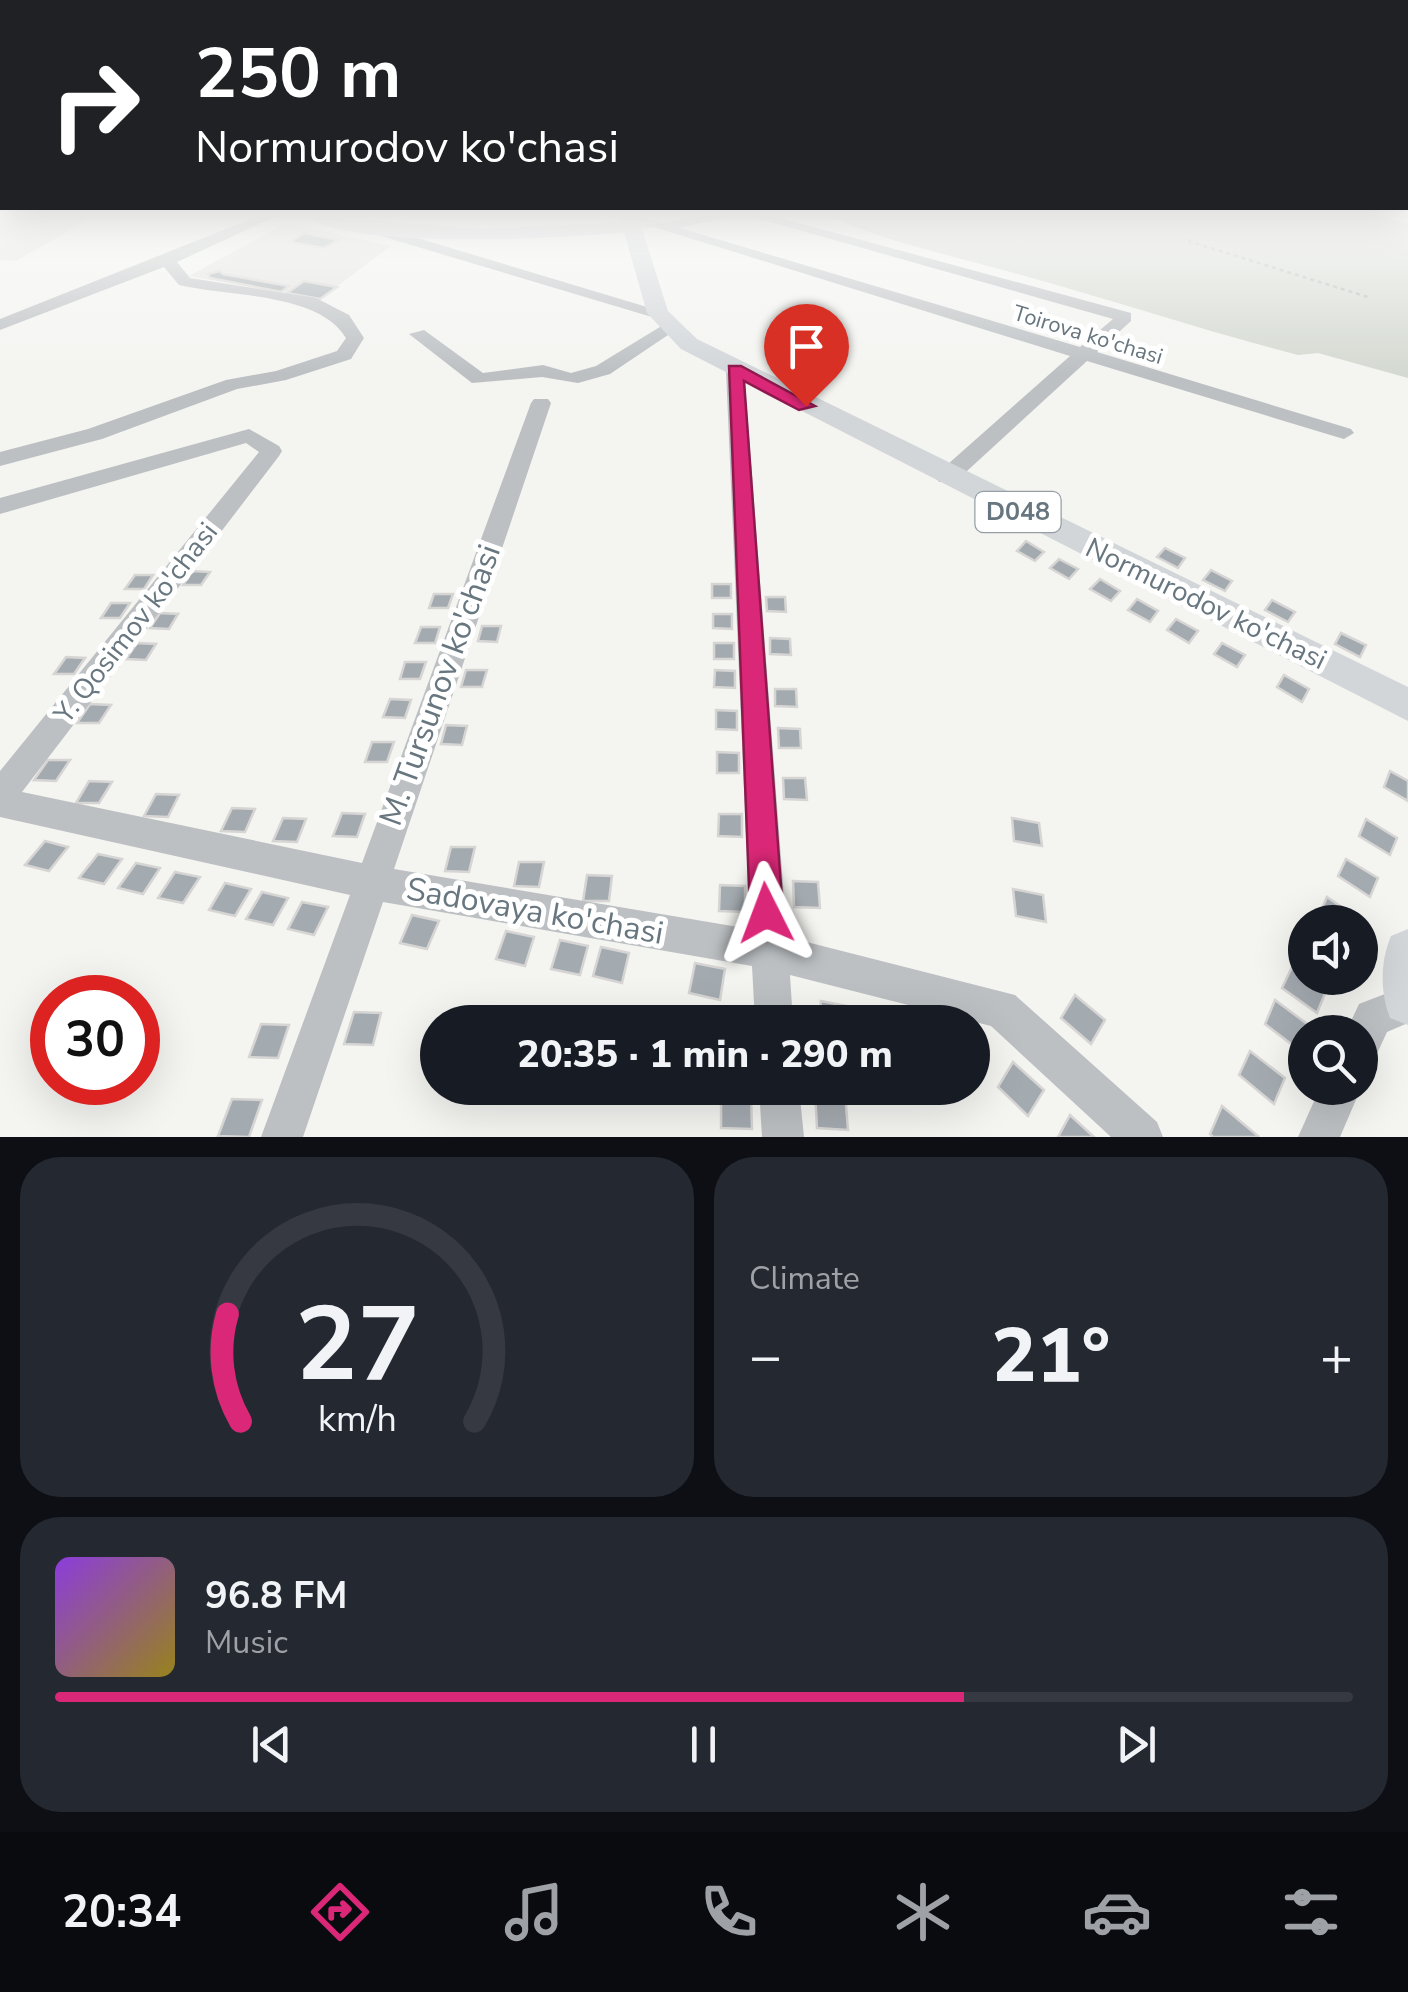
<!DOCTYPE html>
<meta charset="utf-8">
<style>
body{margin:0;font-family:"Nunito Sans",sans-serif;background:#242831;color:#f1f3f6;height:100vh;display:flex;flex-direction:column;font-size:38px;white-space:nowrap}
*{box-sizing:border-box;margin:0}
p{font-size:32px;color:#9ea1a6}
.icon{flex:none;width:55px;height:55px;fill:none;stroke:currentColor;stroke-width:2;stroke-linecap:round;stroke-linejoin:round}
.map{position:relative;height:1137px;overflow:hidden}
.details{display:flex;flex-direction:column;gap:20px;padding:20px;background:#0d0f14;flex:1}
.details>*{flex:none}
.guide{position:absolute;left:0px;top:0px;width:1410px;height:210px;box-shadow:0 10px 40px #0002;background:#202124;color:#fff;overflow:hidden}
.fabs{position:absolute;left:1288px;top:905px;display:grid;gap:20px}
.fabs a{display:grid;place-items:center;width:90px;height:90px;border-radius:50%;background:#171b24;box-shadow:0 10px 40px #0002;font-size:50px}
.speed{position:absolute;left:30px;top:975px;display:flex;gap:20px;font-size:50px;font-weight:700;text-align:center}
.speed>*{display:grid;place-content:center;width:130px;height:130px;border-radius:50%;background:#171b24;box-shadow:0 10px 40px #0002;line-height:1}
.speed .limit{border:15px solid #d22;background:#fff;color:#111}
.pin{position:absolute;display:grid;place-items:center;width:85px;height:85px;color:#fff;margin:-102px -42px;border-radius:50% 50% 50% 0;rotate:-45deg;box-shadow:0 0 10px #0007}
.pin .icon{rotate:45deg}
.me{position:absolute;width:110px;margin:-55px;rotate:357deg;stroke-linejoin:round;filter:drop-shadow(0 0 8px #0008)}
.turn{display:flex;align-items:center;gap:35px;height:210px;padding:0 30px;font-size:45px}
.turn .icon{width:130px;height:130px;stroke-width:2.5}
.turn b{display:block;font-size:70px;line-height:85px}
.big{font-size:75px;font-weight:800;line-height:1.1}
.details .widget{flex:1;display:flex;flex-direction:column;justify-content:center;gap:15px;min-width:0;padding:0 35px;border-radius:40px;background:#242831}
.details .dial{align-items:center;gap:0}
.dial svg{height:260px;overflow:visible;fill:none;stroke:#363941;stroke-width:7;stroke-linecap:round;text-anchor:middle}
.dial text{fill:#f1f3f6;stroke:none}
.song{display:flex;align-items:center;gap:30px}
.cover{width:120px;height:120px;border-radius:15px;background:linear-gradient(135deg,hsl(270 70% 55%),hsl(50 70% 35%))}
.played{height:10px;border-radius:5px;background:linear-gradient(90deg,#db2777 70%,#363941 70%)}
.keys{display:flex;justify-content:space-around;direction:ltr}
.heat{display:flex;justify-content:space-between;align-items:center;font-size:55px;direction:ltr}
.details .tiles{flex:1;display:grid;gap:20px;grid-template-columns:1fr 1fr}
.widget:last-child{grid-column:span 2}
.trip{position:absolute;left:420px;top:1005px;width:570px;height:100px;border-radius:50px;background:#171b24;box-shadow:0 10px 40px #0002;font-weight:800;line-height:100px;text-align:center}
.tab-bar{display:flex;height:160px;justify-content:space-around;align-items:center;background:#090b0e;color:#9ea1a6}
.tab-bar .icon{width:70px;height:70px}
.tab-bar .current{color:#db2777}
.tab-bar b{font-size:45px;color:#f1f3f6}
.map>svg:first-child{display:block}
.built{fill:#e2e3e1}
.green{fill:#d4d9d1}
.building{fill:#a4abb0;stroke:#d6d5d4;stroke-width:2.5}
.lines{fill:none;stroke-linecap:round;stroke-linejoin:round}
.path{stroke:#b6b9bb;stroke-width:2.5;stroke-dasharray:4 4;stroke-linecap:butt}
.minor{fill:#bcc0c3;fill-rule:evenodd}
.major{fill:#d2d6d9;fill-rule:evenodd}
.route{fill:#db2777;stroke:#8e194d;stroke-width:2.5}
.labels{text-anchor:middle;dominant-baseline:central;stroke-width:10;stroke-linejoin:round;paint-order:stroke}
.far-street-label{font-size:22px;fill:#67767f;stroke:#fff}
.shield{fill:#fff;stroke:#959fa5;stroke-width:2.5}
.shield-label{font-size:25px;font-weight:bold;fill:#67767f}
.street-label{font-size:28px;fill:#67767f;stroke:#fff}
.near-street-label{font-size:32px;fill:#67767f;stroke:#fff}
</style>
<div class="map">
<svg width="1408" height="1137" viewBox="0 0 1408 1137">
<rect width="100%" height="100%" fill="#f4f4f1"/>
<g class="built">
<path d="M0,215H97L16,261L0,260Z"/>
<path d="M286,223L391,246L320,299L189,276Z"/>
</g>
<path class="green" d="M826,215H1379L1408,224V378L1318,353L1298,355C1209,332 1121,303 1032,278C963,258 891,244 826,215Z"/>
<g class="building">
<path d="M304,233L338,240L324,248L290,242Z"/>
<path d="M220,271L223,274L289,286L281,292L210,278L208,274Z"/>
<path d="M304,281L337,287L320,299L287,293Z"/>
<path d="M1026,541L1044,552L1035,561L1017,551Z"/>
<path d="M1165,548L1185,558L1178,568L1157,557Z"/>
<path d="M1059,559L1078,569L1069,579L1050,568Z"/>
<path d="M1211,570L1232,581L1225,591L1203,580Z"/>
<path d="M192,571L210,572L201,585H183Z"/>
<path d="M135,575H153L144,589H125Z"/>
<path d="M1100,579L1120,591L1111,601L1090,589Z"/>
<rect x="712" y="584" width="19" height="14"/>
<path d="M434,594H453L448,608H429Z"/>
<path d="M766,597H785L786,612L767,611Z"/>
<path d="M1137,599L1158,611L1150,622L1128,610Z"/>
<path d="M1272,600L1295,612L1288,622L1265,610Z"/>
<path d="M111,603H130L120,618H101Z"/>
<path d="M160,613L178,614L169,629L150,628Z"/>
<path d="M713,614H732V629L713,628Z"/>
<path d="M1176,619L1198,631L1189,643L1167,630Z"/>
<path d="M482,626H501L497,642L478,641Z"/>
<path d="M421,627H440L435,643H415Z"/>
<path d="M1341,633L1366,645L1360,657L1335,644Z"/>
<path d="M770,638L790,639L791,655L770,654Z"/>
<path d="M137,643L156,644L146,660L126,659Z"/>
<rect x="714" y="643" width="20" height="16"/>
<path d="M1222,643L1245,655L1237,667L1214,654Z"/>
<path d="M66,657L85,658L74,674H54Z"/>
<path d="M405,662H426L420,679H400Z"/>
<path d="M466,670H487L482,687H461Z"/>
<path d="M715,670L735,671V688L714,687Z"/>
<path d="M1284,675L1309,689L1302,702L1277,687Z"/>
<path d="M775,689H796L797,707L775,706Z"/>
<path d="M390,699L411,700L405,718L383,717Z"/>
<path d="M90,704L111,705L99,723H77Z"/>
<path d="M716,710L737,711V730L716,729Z"/>
<path d="M446,725L467,726L462,745L441,744Z"/>
<path d="M778,728L800,729L801,748H779Z"/>
<path d="M372,742H394L387,762H365Z"/>
<path d="M717,752L739,753V773H717Z"/>
<path d="M48,760H70L56,781L34,780Z"/>
<path d="M1390,771L1408,781V801L1384,787Z"/>
<path d="M783,778H805L807,800L784,799Z"/>
<path d="M89,781L112,782L99,803H76Z"/>
<path d="M156,794L179,795L168,817L144,816Z"/>
<path d="M232,808L255,809L245,832L221,831Z"/>
<path d="M342,813L365,814L357,837L333,836Z"/>
<path d="M719,814H742V837L718,836Z"/>
<path d="M283,818L306,819L297,842L273,841Z"/>
<path d="M1012,818L1039,823L1042,846L1014,841Z"/>
<path d="M1366,819L1397,838L1390,855L1359,836Z"/>
<path d="M45,841L68,847L49,871L25,865Z"/>
<path d="M451,847H475L469,872L445,871Z"/>
<path d="M98,854L122,859L104,884L79,878Z"/>
<path d="M1346,859L1378,878L1370,897L1338,876Z"/>
<path d="M519,862H544L539,887L514,886Z"/>
<path d="M136,863L160,868L143,894L118,888Z"/>
<path d="M175,872L200,877L183,903L158,898Z"/>
<path d="M587,875L612,876L609,901H583Z"/>
<path d="M793,881L818,882L820,908L794,907Z"/>
<path d="M225,883L251,889L235,916L209,910Z"/>
<path d="M720,885L745,886V912L719,911Z"/>
<path d="M1013,889L1043,895L1046,922L1016,916Z"/>
<path d="M262,892L288,898L273,925L246,919Z"/>
<path d="M1327,897L1359,919L1358,922H1327L1318,917Z"/>
<path d="M302,902L328,907L314,935L288,929Z"/>
<path d="M412,915L439,921L427,949L400,943Z"/>
<path d="M506,931L534,937L525,966L496,959Z"/>
<path d="M560,940L588,946L580,975L551,969Z"/>
<path d="M601,947L629,953L622,983L593,976Z"/>
<path d="M695,963L725,969L720,1000L689,993Z"/>
<path d="M1292,967L1326,991L1317,1013L1282,988Z"/>
<path d="M1075,995L1105,1020L1091,1044L1061,1018Z"/>
<path d="M1275,1000L1310,1026L1299,1050L1265,1024Z"/>
<path d="M821,1001L852,1007V1022H819Z"/>
<path d="M354,1012L381,1013L373,1045L344,1044Z"/>
<path d="M261,1024L289,1025L278,1058L249,1057Z"/>
<path d="M1250,1051L1285,1078L1274,1104L1239,1075Z"/>
<path d="M1013,1062L1044,1090L1028,1116L998,1087Z"/>
<path d="M721,1091L751,1093L752,1129L721,1128Z"/>
<path d="M815,1092L845,1093L848,1130L817,1128Z"/>
<path d="M232,1099L262,1100L249,1137L218,1136Z"/>
<path d="M1222,1106L1258,1136L1257,1137H1213L1210,1134Z"/>
<path d="M1070,1115L1094,1137H1058Z"/>
</g>
<g class="lines">
<path class="path" d="M1188,241L1368,297"/>
<g class="minor">
<path d="M261,215H279L177,262L190,278L316,298L349,315L364,338L351,359L286,380L237,389L102,439L0,466V452L88,429L226,380L276,371L337,351L346,338C318,292 229,297 179,285L164,267L0,330V319Z"/>
<path d="M705,215H734L680,228L1080,347L1113,319L746,215H769L1131,313V321L1097,352L1351,429L1354,433L1344,439L1337,437L1087,361L955,482H939L936,477L939,472L1070,356L641,223L648,219L663,223Z"/>
<path d="M361,224H371L667,313L652,317L361,230Z"/>
<path d="M668,322L674,323V331L610,374L578,383L542,377L472,383L409,334L424,330L483,373L543,365L571,373L596,366Z"/>
<path d="M735,364L744,370L787,937L1015,995L1157,1122L1163,1137H1111L991,1026L790,975L793,1022H755L752,966L383,902L303,1137H261L350,895L0,817V771L259,452L246,443L0,514V498L249,429L279,446L282,451L279,456L22,792L362,863L531,403L534,399H548L551,403L394,869L750,929L726,370Z"/>
<path d="M1408,985V1023L1387,1032L1374,1060L1360,1066V1032H1346L1359,1004Z"/>
<path d="M1360,1085L1361,1088L1340,1137H1298L1320,1088Z"/>
<path d="M759,1088H799L804,1137H762Z"/>
</g>
<g class="major">
<path d="M305,215L481,229L605,223L620,221L619,215L655,219V227L642,229L668,311L697,339L1408,687V721L681,349L647,313L624,232C567,239 344,250 305,215Z"/>
<path d="M1408,929V1025L1390,1018C1380,992 1380,962 1391,936Z"/>
</g>
</g>
<linearGradient id="sky" x2="0" y2="1"><stop stop-color="#92b8d8"/><stop offset="0.57" stop-color="#fafaf9"/><stop offset="1" stop-color="#fafaf9" stop-opacity="0"/></linearGradient>
<rect width="1408" height="374" fill="url(#sky)"/>
<path class="route" d="M729,366H741L815,406L799,410L744,381L783,913L778,924L766,929L755,924L750,913Z"/>
<g class="labels">
<g class="far-street-label">
<text transform="translate(1088 335) rotate(17)">Toirova ko'chasi</text>
</g>
<rect class="shield" x="975.5" y="492" width="85" height="40" rx="8"/>
<g class="shield-label">
<text x="1018" y="512">D048</text>
</g>
<g class="street-label">
<text transform="translate(1206 604) rotate(26)">Normurodov ko'chasi</text>
<text transform="translate(136 623) rotate(-52)">Y. Qosimov ko'chasi</text>
</g>
<g class="near-street-label">
<text transform="translate(440 685) rotate(-70)">M. Tursunov ko'chasi</text>
<text transform="translate(535 911) rotate(10)">Sadovaya ko'chasi</text>
</g>
</g>
</svg>
<div class="fabs">
<a><svg class="icon" aria-label="sound" viewBox="0 0 24 24"><path d="M4 9h4l5-4v14l-5-4H4zM17 9q2 3 0 6"/></svg></a>
<a><svg class="icon" aria-label="search" viewBox="0 0 24 24"><circle cx="10" cy="10" r="6"/><path d="M15 15l6 6"/></svg></a>
</div>
<div class="speed"><div class="limit">30</div></div>
<div class="pin" style="left:806px;top:406px;background:#d93025"><svg class="icon" aria-label="arrive" viewBox="0 0 24 24"><path d="M6 21V4h12l-3 4 3 4H6"/></svg></div>
<svg class="me" style="left:766px;top:913px" viewBox="-20 -20 40 40"><path d="M0-17L14 15 0 8-14 15z" fill="#db2777" stroke="#fff" stroke-width="4"/></svg>
<div class="trip">20:35 · 1 min · 290 m</div>
<div class="guide">
<div class="turn"><svg class="icon" aria-label="right" viewBox="0 0 24 24"><path d="M7 20v-9h11M14 6l5 5-5 5"/></svg><div><b>250 m</b>Normurodov ko'chasi</div></div>
</div>
</div>
<section class="details">
<div class="tiles">
<div class="widget dial"><svg viewBox="0 0 100 80">
<path d="M14 69A42 42 0 1 1 86 69"/>
<path d="M14 69A42 42 0 0 1 10 36" stroke="#db2777"/>
<text x="50" y="56" font-size="32" font-weight="700">27</text>
<text x="50" y="72" font-size="11">km/h</text>
</svg></div>
<div class="widget"><p>Climate</p>
<div class="heat"><a>−</a><b class="big">21°</b><a>+</a></div>
</div>
<div class="widget">
<div class="song"><i class="cover"></i><div><b>96.8 FM</b><p>Music</p></div></div>
<div class="played"></div>
<div class="keys"><svg class="icon" aria-label="previous" viewBox="0 0 24 24"><path d="M18 5L8 12l10 7zM5 5v14"/></svg><svg class="icon" aria-label="pause" viewBox="0 0 24 24"><path d="M8 5v14M16 5v14"/></svg><svg class="icon" aria-label="next" viewBox="0 0 24 24"><path d="M6 5l10 7-10 7zM19 5v14"/></svg></div>
</div>
</div>
</section>
<nav class="tab-bar">
<b>20:34</b>
<svg class="icon current" aria-label="directions" viewBox="0 0 24 24"><path d="M12 3l9 9-9 9-9-9zM9 14v-3h6M13 9l2 2-2 2"/></svg>
<svg class="icon" aria-label="music" viewBox="0 0 24 24"><path d="M9 18V5l10-2v13"/><circle cx="6" cy="18" r="3"/><circle cx="16" cy="16" r="3"/></svg>
<svg class="icon" aria-label="phone" viewBox="0 0 24 24"><path d="M5 4h4l2 5-3 2q2 4 5 5l2-3 5 2v4C11 20 4 13 5 4z"/></svg>
<svg class="icon" aria-label="climate" viewBox="0 0 24 24"><path d="M12 3v18M4 7l16 10M4 17L20 7"/></svg>
<svg class="icon" aria-label="car" viewBox="0 0 24 24"><path d="M5 17H2v-5l4-1 3-4h7l3 4 3 1v5h-3M9 17h6M6 11h13"/><circle cx="7" cy="17" r="2"/><circle cx="17" cy="17" r="2"/></svg>
<svg class="icon" aria-label="filters" viewBox="0 0 24 24"><path d="M4 7h16M4 17h16"/><circle cx="9" cy="7" r="2"/><circle cx="15" cy="17" r="2"/></svg>
</nav>
